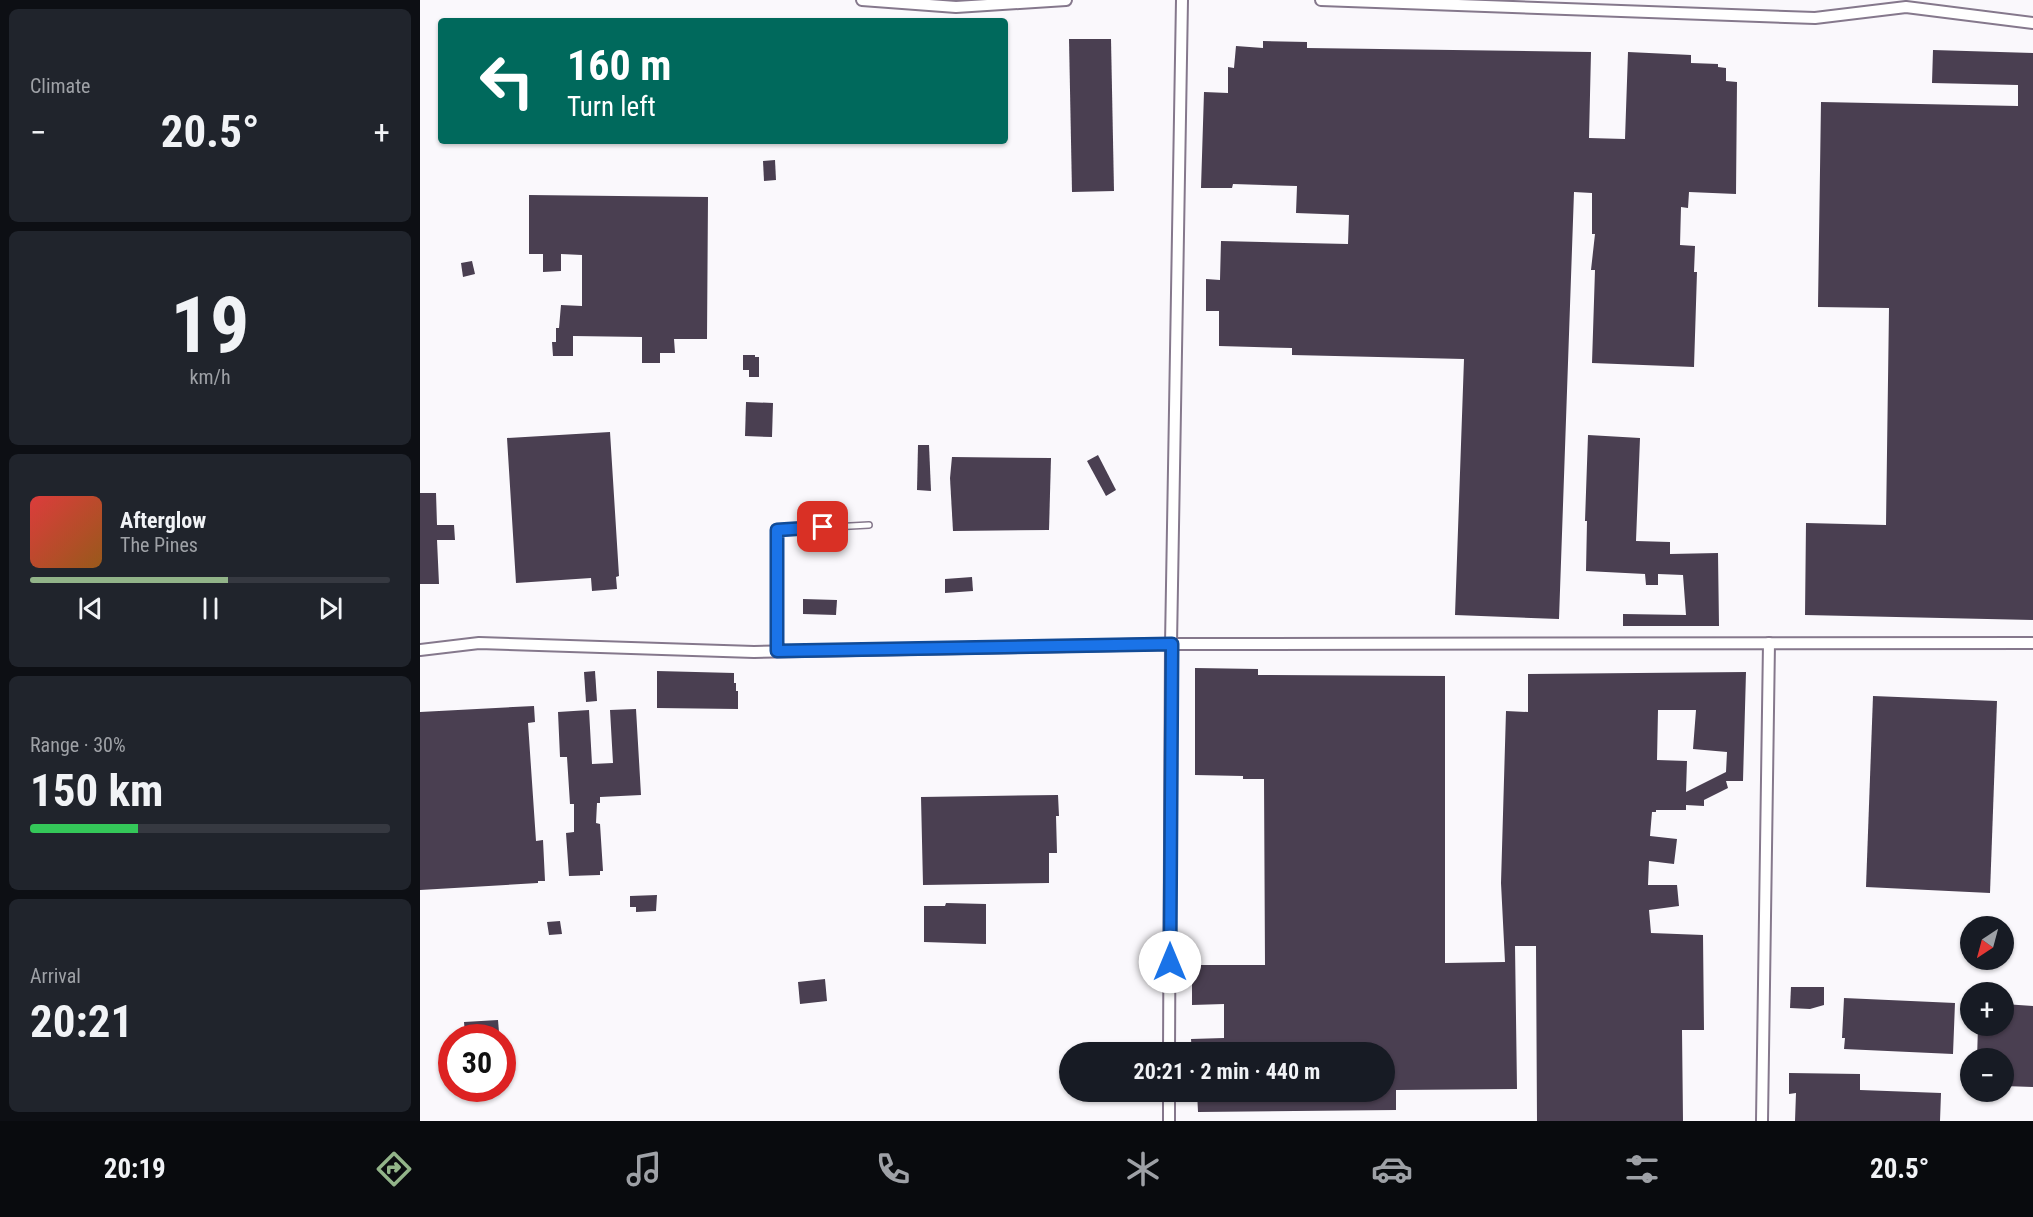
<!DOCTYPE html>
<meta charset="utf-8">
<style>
body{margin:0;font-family:"Roboto Condensed",sans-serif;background:#20242c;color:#f1f3f6;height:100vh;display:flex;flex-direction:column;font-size:22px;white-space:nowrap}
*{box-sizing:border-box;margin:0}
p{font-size:20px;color:#9ea1a6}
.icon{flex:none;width:33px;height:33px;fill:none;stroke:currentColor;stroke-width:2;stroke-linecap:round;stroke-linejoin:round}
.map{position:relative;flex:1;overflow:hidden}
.panel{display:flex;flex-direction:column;gap:9px;padding:9px;background:#0d0f14;width:420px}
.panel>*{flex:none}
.top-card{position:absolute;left:18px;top:18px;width:570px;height:126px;border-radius:6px;box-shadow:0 2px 4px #0004;background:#00695c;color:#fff;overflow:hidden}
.needle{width:39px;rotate:216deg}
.controls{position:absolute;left:1540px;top:916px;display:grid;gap:12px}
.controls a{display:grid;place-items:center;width:54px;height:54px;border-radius:50%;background:#171b24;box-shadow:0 2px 4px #0004;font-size:30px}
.speed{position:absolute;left:18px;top:1024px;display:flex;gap:12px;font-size:30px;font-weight:700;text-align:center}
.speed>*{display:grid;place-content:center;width:78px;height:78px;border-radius:50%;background:#171b24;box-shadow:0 2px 4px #0004;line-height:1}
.speed .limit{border:9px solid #d22;background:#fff;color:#111}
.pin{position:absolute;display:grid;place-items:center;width:51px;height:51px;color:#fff;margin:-26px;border-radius:12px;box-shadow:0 3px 9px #0006}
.me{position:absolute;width:66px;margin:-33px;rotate:0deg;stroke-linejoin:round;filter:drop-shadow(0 0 4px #0008)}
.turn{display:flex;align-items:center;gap:21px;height:126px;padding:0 30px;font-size:27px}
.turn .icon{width:78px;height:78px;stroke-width:2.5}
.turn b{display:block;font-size:42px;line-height:51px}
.big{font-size:45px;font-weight:700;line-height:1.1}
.panel .tile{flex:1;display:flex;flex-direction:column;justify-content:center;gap:9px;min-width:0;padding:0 21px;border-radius:9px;background:#20242c}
.panel .dial{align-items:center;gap:0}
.dial b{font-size:78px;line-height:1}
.song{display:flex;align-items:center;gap:18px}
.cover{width:72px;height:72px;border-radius:9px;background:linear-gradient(135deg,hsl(0 70% 55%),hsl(30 70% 35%))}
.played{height:6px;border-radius:3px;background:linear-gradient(90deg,#92b489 55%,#363941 55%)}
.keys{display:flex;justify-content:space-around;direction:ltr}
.heat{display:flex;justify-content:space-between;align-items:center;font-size:33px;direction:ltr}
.charge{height:9px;border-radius:4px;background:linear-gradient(90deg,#34c759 30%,#363941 0)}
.trip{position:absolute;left:639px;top:1042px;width:336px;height:60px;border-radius:30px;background:#171b24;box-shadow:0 2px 4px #0004;font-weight:700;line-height:60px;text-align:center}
.dock{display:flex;height:96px;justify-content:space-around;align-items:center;background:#090b0e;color:#9ea1a6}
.dock .icon{width:42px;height:42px}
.dock .selected{color:#92b489}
.dock b{font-size:27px;color:#f1f3f6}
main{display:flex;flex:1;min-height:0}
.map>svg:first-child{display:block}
.building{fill:#4a3f51;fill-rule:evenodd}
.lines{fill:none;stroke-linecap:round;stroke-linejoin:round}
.service-casing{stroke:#85788c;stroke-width:8}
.minor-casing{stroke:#85788c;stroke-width:14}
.service{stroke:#fff;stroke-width:5}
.minor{stroke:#fff;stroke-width:10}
.route-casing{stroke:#114b97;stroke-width:15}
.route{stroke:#1a73e8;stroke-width:10}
</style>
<main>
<section class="panel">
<div class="tile"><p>Climate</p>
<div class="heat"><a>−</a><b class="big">20.5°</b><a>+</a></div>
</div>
<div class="tile dial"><b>19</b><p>km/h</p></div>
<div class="tile">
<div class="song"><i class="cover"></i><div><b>Afterglow</b><p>The Pines</p></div></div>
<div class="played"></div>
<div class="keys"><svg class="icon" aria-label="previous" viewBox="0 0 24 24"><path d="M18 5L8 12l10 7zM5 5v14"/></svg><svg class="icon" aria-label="pause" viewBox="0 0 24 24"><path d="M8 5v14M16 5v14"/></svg><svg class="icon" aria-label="next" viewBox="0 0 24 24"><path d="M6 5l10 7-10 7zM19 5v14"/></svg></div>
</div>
<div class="tile"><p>Range · 30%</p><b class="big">150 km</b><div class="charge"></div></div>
<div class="tile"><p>Arrival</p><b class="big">20:21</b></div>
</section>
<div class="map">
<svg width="1613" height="1121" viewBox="0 0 1613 1121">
<rect width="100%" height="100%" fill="#faf8fc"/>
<g class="building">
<path d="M649,39H691L694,191L652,192Z"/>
<path d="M843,41L887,42V48L1171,52L1169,138L1205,139L1208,52L1271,55V63L1298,64V67L1306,68V81L1317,82L1316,194L1269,192L1268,208L1261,207L1260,245L1275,246L1274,272H1277L1274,367L1172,363L1175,270H1171L1175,234H1172V193L1154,192L1139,619L1035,615L1044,359L872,355V348L799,346V311H786V279L800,280L801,241L928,244L929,215L876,213L877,186L813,184L812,188H781L784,92L808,93V67L814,68L816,46L843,48Z"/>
<path d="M1513,50L1613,53V620L1385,615L1386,523L1466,525L1469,308L1398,307L1401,102L1598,106V85L1512,83Z"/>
<path d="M355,160L356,180L344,181L343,161Z"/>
<path d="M109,195L288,197L287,339H254L255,353H240V363H222V337L153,336V356H133L132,342H136V328H139L141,305L162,306V255L141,254V271L123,272V254H109Z"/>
<path d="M52,261L55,274L43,277L41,263Z"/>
<path d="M323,355H335V357H339V377H329V370H323Z"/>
<path d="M326,402L353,403L352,437L325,436Z"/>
<path d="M190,432L199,576L196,577L197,589L172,591L171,578L96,583L87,438Z"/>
<path d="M1168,435L1220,438L1216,541L1250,542V554L1298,553L1299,626H1203V614L1266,615L1263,575L1238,574V585H1226L1225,574L1166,571L1167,521H1165Z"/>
<path d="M498,445H509L511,491L497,490Z"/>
<path d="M678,455L696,490L686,496L667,461Z"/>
<path d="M532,457L631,458L629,530L533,531L530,478Z"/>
<path d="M0,493H16L17,525H34L35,540H17L19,584H0Z"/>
<path d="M552,577L553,591L525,593V579Z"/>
<path d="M383,599L417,600L416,615L383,614Z"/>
<path d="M775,668L838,669V675L1025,676V963L1085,962L1081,883L1086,711L1108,712V674L1326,672L1323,781H1306L1308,788L1284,800V806L1266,805V810H1236V812H1232L1230,836L1257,839L1254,864L1229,861L1228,885H1257L1259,906L1229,910L1231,933L1283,935L1284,1030H1262L1263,1121H1117L1116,946H1095L1097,1089L976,1090V1110L778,1112L777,1092H964V1053H772L771,1039L804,1038V1004L772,1005V970H774V965H845L844,779H823V776L775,775ZM1238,710H1276L1273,749L1307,752L1306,772L1266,792L1267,761L1237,760Z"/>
<path d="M175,671L177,701L166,702L164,672Z"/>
<path d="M237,671L314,673V683H316V691H318V709L237,708Z"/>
<path d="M1453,696L1577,701L1570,893L1446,887Z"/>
<path d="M114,706L115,722L108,723L116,841L123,840L125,881H118V883L0,890V712Z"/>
<path d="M216,709L221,795L180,797V803H177L176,823L180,824L183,871H180V875L149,876L146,833L154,832V804H150L147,757H140L138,712L169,710L172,764L193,763L190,710Z"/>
<path d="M638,795L639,816H636L637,853H629V883L503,885L501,797Z"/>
<path d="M237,895L236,911L216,912V907H210V896Z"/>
<path d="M526,903L566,904V944L504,942V906H525Z"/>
<path d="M140,921L142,934L129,935L127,922Z"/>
<path d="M405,979L407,1001L380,1004L378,982Z"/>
<path d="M1371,987H1404V1005L1390,1009L1370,1008Z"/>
<path d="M1424,998L1535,1003L1533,1054L1424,1049L1425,1038H1422Z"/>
<path d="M1584,1004L1613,1006V1087L1584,1086V1059H1557L1558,1026H1584Z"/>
<path d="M78,1020L79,1032L45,1034L44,1022Z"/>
<path d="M1369,1073L1440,1074V1090L1521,1093L1520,1121H1375L1376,1093L1369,1094Z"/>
</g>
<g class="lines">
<g class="service-casing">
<path id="service" d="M357,651V530L449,525"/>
</g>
<g class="minor-casing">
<g id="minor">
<path d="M442,0L536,7L646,0"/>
<path d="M901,0L1395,18L1486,7L1613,23"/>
<path d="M0,650L59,643L334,652L751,644L1613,643"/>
<path d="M749,1053L751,644L762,0"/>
<path d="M749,1121V1092"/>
<path d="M1342,1121L1349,643"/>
</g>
</g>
<use href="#service" class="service"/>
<use href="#minor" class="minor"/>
</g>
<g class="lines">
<g class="route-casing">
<path id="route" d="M403,527L357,530V651L752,644L750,962"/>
</g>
<use href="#route" class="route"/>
</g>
</svg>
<div class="controls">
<a><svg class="needle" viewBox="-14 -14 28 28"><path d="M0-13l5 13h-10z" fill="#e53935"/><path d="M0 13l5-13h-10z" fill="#9ea1a6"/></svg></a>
<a>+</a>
<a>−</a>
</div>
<div class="speed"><div class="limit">30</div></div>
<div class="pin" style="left:403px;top:527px;background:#d93025"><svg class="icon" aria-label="arrive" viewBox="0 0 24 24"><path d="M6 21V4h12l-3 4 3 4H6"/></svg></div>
<svg class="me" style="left:750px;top:962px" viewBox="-20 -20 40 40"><circle r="19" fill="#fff"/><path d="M0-13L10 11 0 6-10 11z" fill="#1a73e8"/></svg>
<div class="trip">20:21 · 2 min · 440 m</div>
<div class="top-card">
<div class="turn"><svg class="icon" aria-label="left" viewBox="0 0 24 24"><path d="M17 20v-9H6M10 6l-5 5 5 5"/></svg><div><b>160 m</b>Turn left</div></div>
</div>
</div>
</main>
<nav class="dock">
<b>20:19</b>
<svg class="icon selected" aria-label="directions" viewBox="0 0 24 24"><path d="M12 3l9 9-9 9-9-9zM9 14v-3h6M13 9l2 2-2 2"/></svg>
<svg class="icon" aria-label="music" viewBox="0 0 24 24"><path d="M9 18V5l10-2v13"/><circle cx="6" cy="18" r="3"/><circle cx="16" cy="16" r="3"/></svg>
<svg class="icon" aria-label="phone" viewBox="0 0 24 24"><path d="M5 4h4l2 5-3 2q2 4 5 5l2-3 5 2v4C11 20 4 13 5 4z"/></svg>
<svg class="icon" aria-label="climate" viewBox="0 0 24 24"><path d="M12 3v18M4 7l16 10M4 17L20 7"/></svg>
<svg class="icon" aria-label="car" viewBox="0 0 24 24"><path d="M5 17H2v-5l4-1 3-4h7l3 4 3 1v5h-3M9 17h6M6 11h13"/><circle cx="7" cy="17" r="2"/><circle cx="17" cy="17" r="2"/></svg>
<svg class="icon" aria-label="filters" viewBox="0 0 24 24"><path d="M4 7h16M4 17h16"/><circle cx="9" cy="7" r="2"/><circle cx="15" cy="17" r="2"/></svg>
<b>20.5°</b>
</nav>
